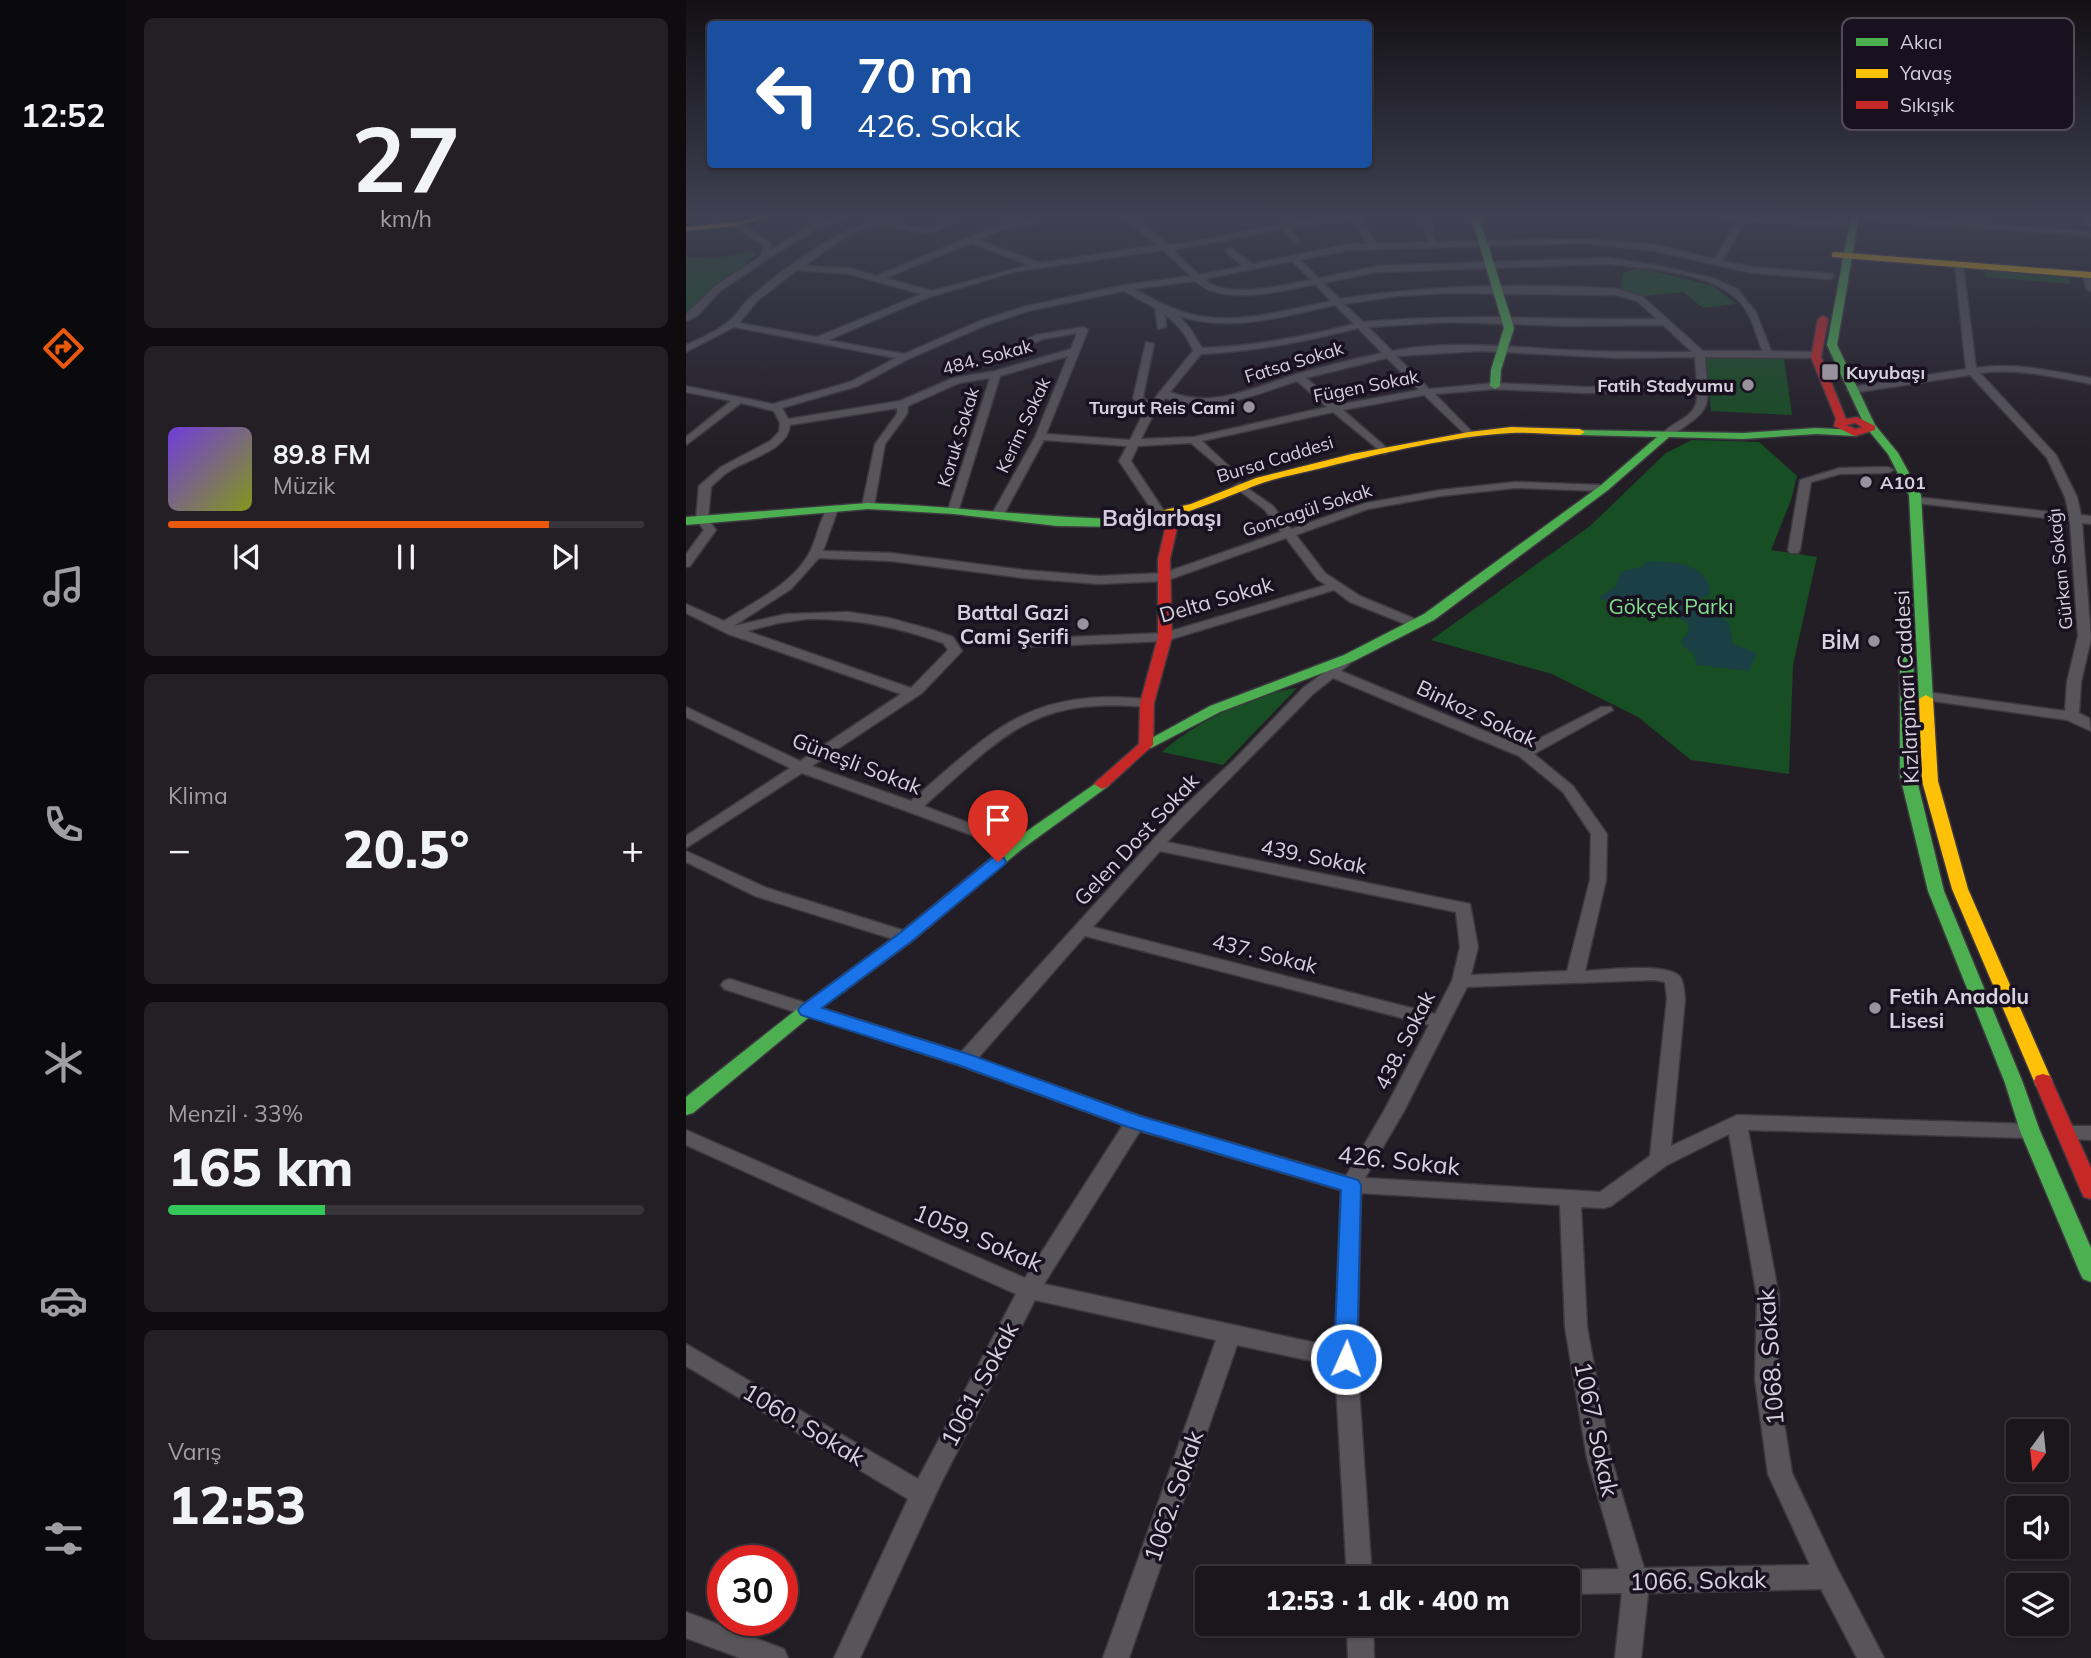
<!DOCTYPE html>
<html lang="tr">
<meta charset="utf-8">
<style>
body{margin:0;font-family:Mulish,sans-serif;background:#231f25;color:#f1f3f6;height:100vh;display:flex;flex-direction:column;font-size:26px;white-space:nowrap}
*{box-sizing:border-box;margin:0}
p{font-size:23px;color:#9f9fa3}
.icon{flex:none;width:38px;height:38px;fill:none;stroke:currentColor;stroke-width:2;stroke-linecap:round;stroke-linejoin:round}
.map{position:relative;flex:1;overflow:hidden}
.sheet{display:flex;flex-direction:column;gap:18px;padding:18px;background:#0e0c0f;width:560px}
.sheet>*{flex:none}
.guide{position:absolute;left:21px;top:21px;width:665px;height:147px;border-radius:7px;box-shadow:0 2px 5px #0004,0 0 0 2px #38353b;background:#1a4fa0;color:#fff;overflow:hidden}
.needle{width:46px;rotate:195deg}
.fabs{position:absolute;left:1320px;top:1419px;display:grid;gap:14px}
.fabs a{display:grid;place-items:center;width:63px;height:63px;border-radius:7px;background:#1a161c;box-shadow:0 2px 5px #0004,0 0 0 2px #38353b;font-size:35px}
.speed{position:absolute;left:21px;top:1545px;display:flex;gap:14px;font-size:35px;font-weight:700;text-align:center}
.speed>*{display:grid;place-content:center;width:91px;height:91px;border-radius:50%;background:#1a161c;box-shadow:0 2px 5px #0004,0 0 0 2px #38353b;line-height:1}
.speed .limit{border:10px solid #d22;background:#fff;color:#111}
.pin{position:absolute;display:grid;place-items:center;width:60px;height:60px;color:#fff;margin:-72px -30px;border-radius:50% 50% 50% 0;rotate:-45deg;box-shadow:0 0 7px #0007}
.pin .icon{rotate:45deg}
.me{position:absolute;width:77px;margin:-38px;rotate:2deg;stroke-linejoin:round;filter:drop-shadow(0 0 5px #0008)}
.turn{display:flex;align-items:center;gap:24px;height:147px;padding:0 35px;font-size:32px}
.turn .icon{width:91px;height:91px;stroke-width:2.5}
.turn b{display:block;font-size:49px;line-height:60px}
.big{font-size:52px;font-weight:800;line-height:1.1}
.sheet .widget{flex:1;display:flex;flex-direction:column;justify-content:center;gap:10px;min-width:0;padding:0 24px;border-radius:10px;background:#231f25}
.sheet .dial{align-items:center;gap:0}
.dial b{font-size:91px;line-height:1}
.song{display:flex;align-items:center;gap:21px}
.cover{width:84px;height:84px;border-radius:10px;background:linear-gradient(135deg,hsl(260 70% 55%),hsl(70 70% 35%))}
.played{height:7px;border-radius:4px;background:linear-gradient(90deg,#ea580c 80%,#38353b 80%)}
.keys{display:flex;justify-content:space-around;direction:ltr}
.heat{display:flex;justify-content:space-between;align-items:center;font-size:38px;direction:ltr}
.charge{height:10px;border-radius:5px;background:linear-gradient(90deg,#34c759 33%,#38353b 0)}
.trip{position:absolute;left:509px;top:1566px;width:385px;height:70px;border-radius:7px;background:#1a161c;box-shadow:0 2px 5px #0004,0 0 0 2px #38353b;font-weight:800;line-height:70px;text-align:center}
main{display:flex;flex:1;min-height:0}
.menu{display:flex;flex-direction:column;width:126px;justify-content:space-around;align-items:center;background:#0a090b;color:#9f9fa3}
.menu .icon{width:49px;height:49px}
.menu .on{color:#ea580c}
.menu b{font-size:32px;color:#f1f3f6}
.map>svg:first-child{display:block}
.green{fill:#174e23}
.water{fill:#1a3f44}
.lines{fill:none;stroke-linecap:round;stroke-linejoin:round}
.street-casing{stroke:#3d3840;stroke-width:3}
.fast-casing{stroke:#3d3840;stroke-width:3}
.slow-casing{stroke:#3d3840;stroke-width:3}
.jam-casing{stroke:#3d3840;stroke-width:3}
.street{fill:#57545a;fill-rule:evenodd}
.fast{fill:#4caf50;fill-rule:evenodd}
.slow{fill:#ffc107;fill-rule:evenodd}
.jam{fill:#c62828;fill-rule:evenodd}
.route{fill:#1a73e8;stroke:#114b97;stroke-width:2}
.poi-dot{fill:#98929c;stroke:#1a1120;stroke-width:2.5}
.labels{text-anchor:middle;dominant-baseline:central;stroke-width:7;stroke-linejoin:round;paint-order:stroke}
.far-street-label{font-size:18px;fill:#d7d1dc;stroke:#1a1120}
.far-poi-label{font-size:18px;font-weight:bold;fill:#d7d1dc;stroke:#1a1120;text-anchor:start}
.street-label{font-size:21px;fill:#d7d1dc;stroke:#1a1120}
.park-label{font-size:21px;fill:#81de8c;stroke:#1a1120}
.poi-label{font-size:21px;font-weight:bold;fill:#d7d1dc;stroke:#1a1120;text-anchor:end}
.far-district-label{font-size:23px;font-weight:bold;fill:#d5c9df;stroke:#1a1120}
.near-street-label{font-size:24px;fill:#d7d1dc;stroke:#1a1120}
.key{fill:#1a1120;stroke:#534b58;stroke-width:2}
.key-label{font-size:19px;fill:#d7d1dc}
</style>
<main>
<nav class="menu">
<b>12:52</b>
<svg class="icon on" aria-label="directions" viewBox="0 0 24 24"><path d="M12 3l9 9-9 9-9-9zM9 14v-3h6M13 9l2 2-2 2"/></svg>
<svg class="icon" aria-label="music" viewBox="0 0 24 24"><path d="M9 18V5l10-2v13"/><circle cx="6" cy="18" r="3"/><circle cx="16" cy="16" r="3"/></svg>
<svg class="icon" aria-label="phone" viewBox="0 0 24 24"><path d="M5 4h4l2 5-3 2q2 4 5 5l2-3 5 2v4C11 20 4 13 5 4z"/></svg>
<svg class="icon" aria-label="climate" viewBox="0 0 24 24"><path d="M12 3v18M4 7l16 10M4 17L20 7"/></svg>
<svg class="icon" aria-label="car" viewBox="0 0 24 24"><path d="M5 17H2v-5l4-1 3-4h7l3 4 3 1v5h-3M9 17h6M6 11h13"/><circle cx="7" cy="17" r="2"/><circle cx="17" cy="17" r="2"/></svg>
<svg class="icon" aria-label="filters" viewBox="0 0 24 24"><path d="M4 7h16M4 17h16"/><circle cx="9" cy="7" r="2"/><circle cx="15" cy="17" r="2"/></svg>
</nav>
<section class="sheet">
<div class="widget dial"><b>27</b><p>km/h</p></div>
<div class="widget">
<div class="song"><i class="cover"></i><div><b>89.8 FM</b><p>Müzik</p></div></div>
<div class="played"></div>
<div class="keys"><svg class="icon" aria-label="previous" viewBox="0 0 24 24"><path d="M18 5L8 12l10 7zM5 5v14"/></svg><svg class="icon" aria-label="pause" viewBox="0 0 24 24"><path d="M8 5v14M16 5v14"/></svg><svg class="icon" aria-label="next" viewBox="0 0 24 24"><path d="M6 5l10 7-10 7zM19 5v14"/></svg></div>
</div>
<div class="widget"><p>Klima</p>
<div class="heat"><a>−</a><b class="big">20.5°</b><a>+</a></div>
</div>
<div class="widget"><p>Menzil · 33%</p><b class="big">165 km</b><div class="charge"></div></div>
<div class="widget"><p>Varış</p><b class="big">12:53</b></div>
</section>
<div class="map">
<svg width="1405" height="1658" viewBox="0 0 1405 1658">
<rect width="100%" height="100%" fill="#231e26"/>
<g class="green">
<path d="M69,251L70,255L0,314V256L25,259Z"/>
<path d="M952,267L1028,286L1050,304L1017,308L997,292L960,296L935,290L936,274Z"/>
<path d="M1298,270L1383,277L1385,284L1299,277Z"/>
<path d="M1020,354L1098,358L1106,415L1025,411Z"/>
<path d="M1006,440L1073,442L1111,476L1105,500L1085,550L1131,557L1107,665L1103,774L1005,760L952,717L866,674L745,640L904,526L980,453Z"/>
<path d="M611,688L537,765L476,752C509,722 567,694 611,688Z"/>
</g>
<path class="water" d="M961,561C984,561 1025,563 1024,594L1012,600L1043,623L1047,644L1071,653L1063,671L1011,665L1008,654L998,647L995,640L1001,635L1003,626L1000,621C982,615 965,602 948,602L944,596L922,601L912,598L930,586L934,572L955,567Z"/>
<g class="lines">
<g class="street-casing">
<g id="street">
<path d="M154,216H165L130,229L82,259L34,291L11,316L0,321V314L28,287L75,256L78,246L47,226V222H53L85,243V250L124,225Z"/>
<path d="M265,216H274C239,248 226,223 191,226C165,229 138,252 118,266L163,268L190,276L310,226L347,219L350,223L315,230L292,240L355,263L472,245L434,216C453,216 469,233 482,245L497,244L618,220L674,216L690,244L742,242L735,216H743L750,242L899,239L969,245L1029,259L1052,219L1038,218L1034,216L1167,223L1171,225L1167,227L1060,220L1036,261L1067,267L1147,274L1148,276L1144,279L1067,273L969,251L899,243L663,250L614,260L633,278L692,266L922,258L969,265L1027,278L1051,289L1070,312L1085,351L1131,352L1136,355L1131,358L1019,357C1022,408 1030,406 986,435L977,433C993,417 1013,418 1011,391L899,393L809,389L749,394L787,433L788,435L783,438L738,395L657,410L702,449L703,451L698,454L647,412L516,441L549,472V476L545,477L505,443L452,446L445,461L482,517L476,521L472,519L433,461L441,446L358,440L318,514L312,518L308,516L306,514L349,437L382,356L314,376L272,512H264L262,510L304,378L273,383L222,406L221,414L199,444L188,506L182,509L176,506L189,444L211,414V408L104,425C102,451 60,459 42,472C36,476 30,482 25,487L22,519L30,530L4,566L0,567V554L18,530L10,519L13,486L35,467L84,441L93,432L94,423L88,411L55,403L0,445V437L45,401L0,392V386L87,404L164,382L210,358L48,327L0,352V345C13,339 27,333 38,325C49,318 55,306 64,298C92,272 137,240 173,226C211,211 226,243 265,216ZM666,219L682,244H663L567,264L544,248L540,251L541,253L558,266L513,275L487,250L596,229L609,243L613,241L603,227ZM285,243L343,265L246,291L199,278ZM477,250L505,276L439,285L337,307L294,321L218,354L142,340L240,298L327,272ZM606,261L625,280C597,285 540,300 518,279ZM922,264C959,268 1027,272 1053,301C1065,314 1070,333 1076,351H1017L957,297L931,289C839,283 745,285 654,299L637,283L692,272ZM111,270L163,274L236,294L131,337L53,323L71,301ZM509,281C537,307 595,291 629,284L645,301C600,310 550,326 504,314C484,309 467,299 448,289ZM438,291L469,308L472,329L480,327L479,314C492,325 501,335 507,351L464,404L457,397L468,344L460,342L447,398L459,410L444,440L360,434L402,330L397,327L350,335L307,355L315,357L357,339L391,333L385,349L309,371L267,378L214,401L102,419L96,408L172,386L222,359L300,325L342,311ZM758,293L930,295L951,301L971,319C873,320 774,313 677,322L658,304L712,296ZM649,305L668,324C617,337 568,346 516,348L503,327L493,316C544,333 599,316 649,305ZM762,322L882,326L977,325L1006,352C964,352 923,352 882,350C824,347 764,340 706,351L682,327ZM672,328L696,353C668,359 639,366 611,374C569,387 527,409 484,392L515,354C571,351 618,342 672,328ZM794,351L934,358L1009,357L1011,385L899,387L809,383L743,389L710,356ZM701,358L733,390L651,405L620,378ZM611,381L641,407L508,437L455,439L469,411L479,398C525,415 568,395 611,381Z"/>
<path d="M1155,216H1185L1405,232V236L1159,218Z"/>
<path d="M1399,216H1405V227L1401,225Z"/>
<path d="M1273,262L1277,265L1290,368C1329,362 1367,371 1405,378V384C1368,377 1331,368 1294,373L1370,455L1391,497L1395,515L1405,516V524L1396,523L1405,639L1395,682L1393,713L1403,718L1405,731L1381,720L1240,700L1233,696L1240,692L1379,711L1381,682L1392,636L1384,521L1230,503L1224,500L1230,497L1383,514L1379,497L1361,458L1284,375L1166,393L1161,390L1166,387L1280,369L1269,265Z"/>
<path d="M1400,272L1405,277V292L1401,289L1396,275Z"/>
<path d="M1154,468L1202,467L1208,470L1202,473L1154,474L1125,482L1114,550L1112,553H1104L1102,550L1114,480Z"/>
<path d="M829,482L918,485L924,488L918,491L829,488L755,496L682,509L610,535L639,573L674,596L734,621L736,624L729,628L664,602L648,590L479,641L337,647L330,643L337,639L478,633L640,585L631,579L600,538L479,581L413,584L337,578L205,561L133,558L105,589L48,626L100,614L162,612L203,618L247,630L267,637L276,651L236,693L126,766L225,801C308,729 343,688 461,699L468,703L461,707C347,696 317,736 238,806L336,843L338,846L336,849H324L116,773L0,848V836L104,768L0,717V707L114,761L215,694L42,634L0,613V604L38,621C66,603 103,586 121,557C131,542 132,522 142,507H150L152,509L137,551L205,553L337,570L413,576L478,573L595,532L579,510L550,488L548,486L554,483L587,506L605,529L680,503L755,490ZM121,619C169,618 212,627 257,643L262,650L225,688L61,631L93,623Z"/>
<path d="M663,654L670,658L655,671L837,747L915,707H925L927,710L848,754L887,786L921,834L920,880L899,971C917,970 983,962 994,977C998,982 998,992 999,999L985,1146L1051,1115L1344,1124L1351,1126L1354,1131L1351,1136L1344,1138L1062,1130L1093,1297L1091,1379L1106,1473L1151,1568L1198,1658H1171L1135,1589L962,1593L955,1658H929L936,1593L882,1594V1578H871L873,1573L882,1570L933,1569L901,1458L879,1327L874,1205L675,1193L671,1359L686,1578H661L649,1366L551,1345L443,1658H417L530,1340L349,1300L256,1481L174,1658H148L222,1499L0,1366V1344L232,1479L330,1294L0,1145V1130L339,1278L437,1125L272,1065L38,989L35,985L38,981L44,979L275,1052L494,810L548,760L617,688ZM647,678L833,756L877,792L905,834L904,880L881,971L785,975L792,947L784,904L481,842L627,694ZM474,851L770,912L774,947L766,981L749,1014L407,927ZM399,936L743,1025L699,1109L660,1176L454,1116L292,1058ZM968,980L979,982L981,999L964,1156L914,1192L679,1178L718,1111L781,987ZM454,1131L655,1190L649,1347L358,1284ZM1043,1134L1071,1297L1069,1379L1082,1474L1124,1565L958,1568L925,1458L901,1327L895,1207L918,1208L925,1206L981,1165Z"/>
<path d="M0,851L81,888L226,933L229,937L220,943L69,896L0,862Z"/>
<path d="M1381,1126H1405V1140L1374,1138L1371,1133L1374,1128Z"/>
<path d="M0,1612L98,1649L102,1658H54L0,1638Z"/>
<path d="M661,1624H687L688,1658H662Z"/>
</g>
</g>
<g class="fast-casing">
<g id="fast">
<path d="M785,216H793L828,328L815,370L814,386L809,389L804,386L805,370L818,328Z"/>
<path d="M1165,216H1173L1151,345L1189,425L1212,453L1235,495L1247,699L1240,703L1233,699L1223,495L1202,454L1179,426L1141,345Z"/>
<path d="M1130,428L1170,430L1175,433L1170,436L1130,434L1057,439L983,437L922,490L748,620L668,661L534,712L465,748H455L453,745L524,706L658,655L738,614L914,486L971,437L894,435L889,432L890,430L1057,433Z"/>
<path d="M182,503C268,506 352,518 438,519L444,523L438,527L371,526L268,514L182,509L0,525V517Z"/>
<path d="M1220,596L1226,600L1230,776L1258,891L1337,1083L1354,1131L1405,1248V1282L1397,1279L1394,1273L1334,1131L1319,1083L1242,891L1214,776V600Z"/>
<path d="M416,779L424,784L421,787L336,849L226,941L127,1014L7,1113L0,1115V1097L115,1006L214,933L324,843Z"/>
</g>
</g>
<g class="slow-casing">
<g id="slow">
<path d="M72,216H83L50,226L0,231V227L50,222Z"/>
<path d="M1149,252L1405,272V278L1146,257V253Z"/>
<path d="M825,427L894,429L899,432L894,435C871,435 847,432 825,433C768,436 696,453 640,467C617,473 591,477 568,486C546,495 449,536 432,523L434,520L505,504L570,478L666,454L783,432Z"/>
<path d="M1240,695L1247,699L1252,781L1282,889L1366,1081L1364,1086L1357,1088L1350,1086L1348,1081L1266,889L1236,781L1233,699Z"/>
</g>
</g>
<g class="jam-casing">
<g id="jam">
<path d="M1137,316L1142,319L1135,357L1160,419L1171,417L1189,426V430L1169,436L1148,426L1150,419L1125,357L1132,319ZM1169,423L1176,427L1170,429L1160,425Z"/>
<path d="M476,513L492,524L484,559L486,637L468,703L467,745L421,787L416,789L408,784L411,781L453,744L454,703L472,637V559L480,525L470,517Z"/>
<path d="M1357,1074L1364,1076L1366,1081L1405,1168V1199L1398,1197L1395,1191L1348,1081L1350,1076Z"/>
</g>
</g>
<use href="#street" class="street"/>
<use href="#fast" class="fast"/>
<use href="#slow" class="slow"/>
<use href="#jam" class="jam"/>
</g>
<linearGradient id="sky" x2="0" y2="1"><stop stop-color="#131015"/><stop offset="0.48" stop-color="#3f4152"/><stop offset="1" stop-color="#3f4152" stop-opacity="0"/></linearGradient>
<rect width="1405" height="448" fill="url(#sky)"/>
<path class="route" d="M312,857L318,858L320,862L318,865L226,941L136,1008L285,1055L454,1116L672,1180L675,1185L671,1359L668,1366L660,1369L652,1366L648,1359L655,1190L442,1127L272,1065L115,1015L112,1010L115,1006L214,933L306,858Z"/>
<g class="poi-dot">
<rect x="1135" y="363" width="18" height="18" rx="3.5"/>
<circle cx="1062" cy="385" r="7"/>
<circle cx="563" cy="407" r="7"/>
<circle cx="1180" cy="482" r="7"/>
<circle cx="397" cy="624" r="7"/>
<circle cx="1188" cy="641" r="7"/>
<circle cx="1189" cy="1008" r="7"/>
</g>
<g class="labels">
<g class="far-street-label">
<text transform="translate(301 357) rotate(-15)">484. Sokak</text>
<text transform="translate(608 362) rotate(-17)">Fatsa Sokak</text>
<text transform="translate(680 386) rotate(-11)">Fügen Sokak</text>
<text transform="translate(337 425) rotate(-65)">Kerim Sokak</text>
<text transform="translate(272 437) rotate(-73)">Koruk Sokak</text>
<text transform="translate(589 459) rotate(-17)">Bursa Caddesi</text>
<text transform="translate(621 510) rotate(-18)">Goncagül Sokak</text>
<text transform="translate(1374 569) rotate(-96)">Gürkan Sokağı</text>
</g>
<g class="far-poi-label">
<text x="1160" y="372">Kuyubaşı</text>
<text x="1048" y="385" text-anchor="end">Fatih Stadyumu</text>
<text x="549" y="407" text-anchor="end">Turgut Reis Cami</text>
<text x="1194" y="482">A101</text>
</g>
<g class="street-label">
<text transform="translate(530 599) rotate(-16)">Delta Sokak</text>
<text transform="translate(1220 687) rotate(-93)">Kızlarpınarı Caddesi</text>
<text transform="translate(791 713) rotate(25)">Binkoz Sokak</text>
<text transform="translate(171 763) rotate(21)">Güneşli Sokak</text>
<text transform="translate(450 839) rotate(-47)">Gelen Dost Sokak</text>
<text transform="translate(628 856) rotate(11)">439. Sokak</text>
<text transform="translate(579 953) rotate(14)">437. Sokak</text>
<text transform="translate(718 1040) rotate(-63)">438. Sokak</text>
</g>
<g class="park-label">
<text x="985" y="606">Gökçek Parkı</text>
</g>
<g class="poi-label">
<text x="383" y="612">Battal Gazi<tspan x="383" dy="24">Cami Şerifi</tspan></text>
<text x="1174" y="641">BİM</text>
<text x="1203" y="996" text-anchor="start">Fetih Anadolu<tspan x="1203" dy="24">Lisesi</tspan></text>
</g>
<g class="far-district-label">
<text x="476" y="517">Bağlarbaşı</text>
</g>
<g class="near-street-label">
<text transform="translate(713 1160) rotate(6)">426. Sokak</text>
<text transform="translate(292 1237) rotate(23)">1059. Sokak</text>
<text transform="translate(1084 1357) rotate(-94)">1068. Sokak</text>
<text transform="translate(293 1384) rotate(-62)">1061. Sokak</text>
<text transform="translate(118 1424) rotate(31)">1060. Sokak</text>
<text transform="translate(911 1429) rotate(78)">1067. Sokak</text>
<text transform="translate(487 1496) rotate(-71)">1062. Sokak</text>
<text transform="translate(1012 1580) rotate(-1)">1066. Sokak</text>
</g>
</g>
<rect x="1156" y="18" width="232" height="112" rx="10" class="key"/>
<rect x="1170" y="38" width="32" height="8" fill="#4caf50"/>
<rect x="1170" y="69" width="32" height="9" fill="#ffc107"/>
<rect x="1170" y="101" width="32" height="8" fill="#c62828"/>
<g class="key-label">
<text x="1214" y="49">Akıcı</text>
<text x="1214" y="80">Yavaş</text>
<text x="1214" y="112">Sıkışık</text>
</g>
</svg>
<div class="fabs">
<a><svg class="needle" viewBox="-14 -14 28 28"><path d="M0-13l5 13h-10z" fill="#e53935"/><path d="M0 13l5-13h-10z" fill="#9f9fa3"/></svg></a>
<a><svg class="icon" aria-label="sound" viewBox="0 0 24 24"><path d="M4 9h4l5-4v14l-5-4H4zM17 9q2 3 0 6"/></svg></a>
<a><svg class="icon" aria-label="layers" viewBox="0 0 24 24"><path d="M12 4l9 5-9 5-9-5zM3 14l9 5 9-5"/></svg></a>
</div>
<div class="speed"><div class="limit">30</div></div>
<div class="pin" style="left:312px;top:862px;background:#d93025"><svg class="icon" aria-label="arrive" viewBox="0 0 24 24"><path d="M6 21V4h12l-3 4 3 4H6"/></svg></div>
<svg class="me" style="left:660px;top:1359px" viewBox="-20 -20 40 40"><circle r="17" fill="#1a73e8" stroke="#fff" stroke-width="3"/><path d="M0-11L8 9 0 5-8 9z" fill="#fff"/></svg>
<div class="trip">12:53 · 1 dk · 400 m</div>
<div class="guide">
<div class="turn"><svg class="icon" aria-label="left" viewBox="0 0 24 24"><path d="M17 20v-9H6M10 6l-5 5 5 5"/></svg><div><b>70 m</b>426. Sokak</div></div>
</div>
</div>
</main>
